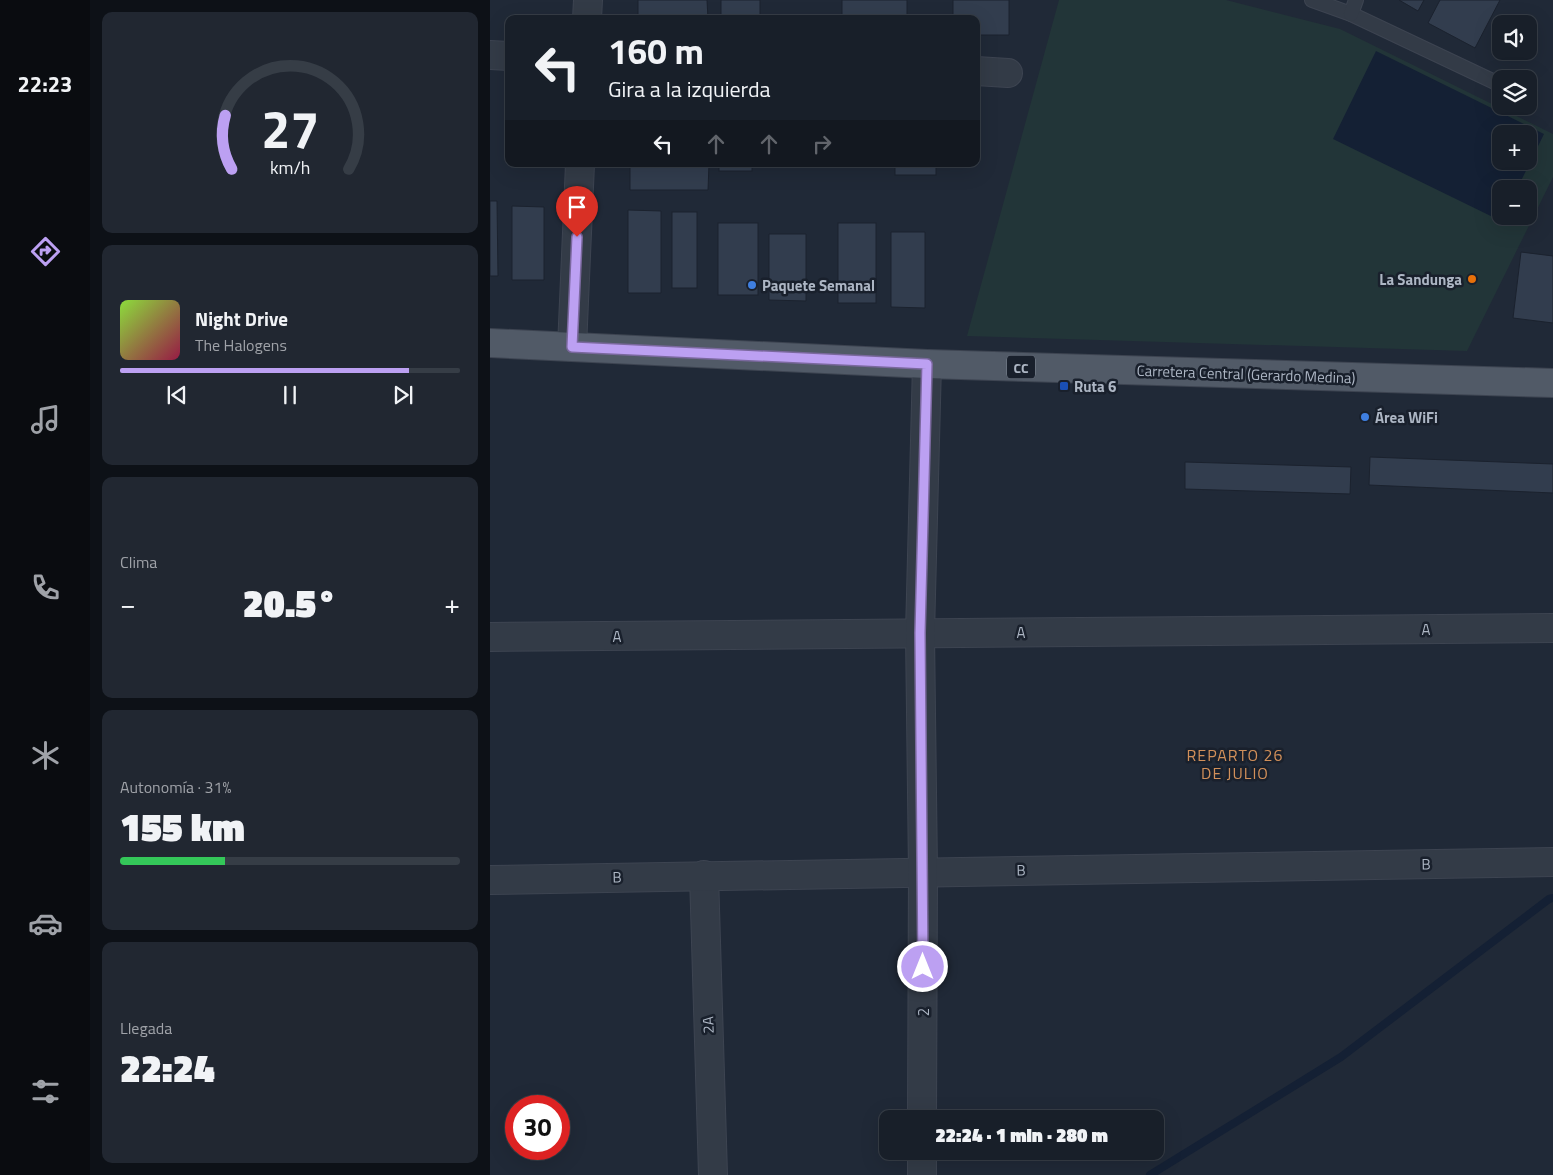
<!DOCTYPE html>
<html lang="es">
<meta charset="utf-8">
<style>
body{margin:0;font-family:"Titillium Web",sans-serif;background:#212731;color:#f1f3f6;height:100vh;display:flex;flex-direction:column;font-size:19px;white-space:nowrap}
*{box-sizing:border-box;margin:0}
p{font-size:16px;color:#9fa2a8}
.icon{flex:none;width:28px;height:28px;fill:none;stroke:currentColor;stroke-width:2;stroke-linecap:round;stroke-linejoin:round}
.map{position:relative;flex:1;overflow:hidden}
.panel{display:flex;flex-direction:column;gap:12px;padding:12px;background:#0d1117;width:400px}
.panel>*{flex:none}
.top-card{position:absolute;left:15px;top:15px;width:475px;height:152px;border-radius:10px;box-shadow:0 5px 20px #0002,0 0 0 1px #363d46;background:#181f29;color:#f1f3f6;overflow:hidden}
.buttons{position:absolute;left:1002px;top:15px;display:grid;gap:10px}
.buttons a{display:grid;place-items:center;width:45px;height:45px;border-radius:10px;background:#181f29;box-shadow:0 5px 20px #0002,0 0 0 1px #363d46;font-size:25px}
.speed{position:absolute;left:15px;top:1095px;display:flex;gap:10px;font-size:25px;font-weight:700;text-align:center}
.speed>*{display:grid;place-content:center;width:65px;height:65px;border-radius:50%;background:#181f29;box-shadow:0 5px 20px #0002,0 0 0 1px #363d46;line-height:1}
.speed .limit{border:8px solid #d22;background:#fff;color:#111}
.pin{position:absolute;display:grid;place-items:center;width:42px;height:42px;color:#fff;margin:-51px -21px;border-radius:50% 50% 50% 0;rotate:-45deg;box-shadow:0 0 5px #0007}
.pin .icon{rotate:45deg}
.me{position:absolute;width:55px;margin:-28px;rotate:0deg;stroke-linejoin:round;filter:drop-shadow(0 0 4px #0008)}
.turn{display:flex;align-items:center;gap:18px;height:105px;padding:0 20px;font-size:22px}
.turn .icon{width:65px;height:65px;stroke-width:2.5}
.turn b{display:block;font-size:35px;line-height:42px}
.lanes{display:flex;align-items:center;height:48px;padding:0 20px;background:#0003;justify-content:center;gap:25px;direction:ltr}
.lanes .off{opacity:.35}
.big{font-size:38px;font-weight:800;line-height:1.1}
.panel .tile{flex:1;display:flex;flex-direction:column;justify-content:center;gap:8px;min-width:0;padding:0 18px;border-radius:10px;background:#212731}
.panel .dial{align-items:center;gap:0}
.dial svg{height:130px;overflow:visible;fill:none;stroke:#363d46;stroke-width:7;stroke-linecap:round;text-anchor:middle}
.dial text{fill:#f1f3f6;stroke:none}
.song{display:flex;align-items:center;gap:15px}
.cover{width:60px;height:60px;border-radius:8px;background:linear-gradient(135deg,hsl(90 70% 55%),hsl(340 70% 35%))}
.played{height:5px;border-radius:2px;background:linear-gradient(90deg,#bca0f2 85%,#363d46 85%)}
.keys{display:flex;justify-content:space-around;direction:ltr}
.heat{display:flex;justify-content:space-between;align-items:center;font-size:28px;direction:ltr}
.charge{height:8px;border-radius:4px;background:linear-gradient(90deg,#34c759 31%,#363d46 0)}
.trip{position:absolute;left:389px;top:1110px;width:285px;height:50px;border-radius:10px;background:#181f29;box-shadow:0 5px 20px #0002,0 0 0 1px #363d46;font-weight:800;line-height:50px;text-align:center}
main{display:flex;flex:1;min-height:0}
.tabs{display:flex;flex-direction:column;width:90px;justify-content:space-around;align-items:center;background:#0a0c10;color:#9fa2a8}
.tabs .icon{width:35px;height:35px}
.tabs .active{color:#bca0f2}
.tabs b{font-size:22px;color:#f1f3f6}
.map>svg:first-child{display:block}
.green{fill:#223538;fill-rule:evenodd}
.water{fill:#142034;fill-rule:evenodd}
.lines{fill:none;stroke-linecap:round;stroke-linejoin:round}
.stream{stroke:#142034;stroke-width:8}
.building{fill:#323d4e;stroke:#1b222e}
.service-casing{stroke:#3d4451;stroke-width:16}
.minor-casing{stroke:#3d4451;stroke-width:30}
.primary-casing{stroke:#3d4451;stroke-width:30}
.service{stroke:#333b47;stroke-width:14}
.minor{stroke:#333b47;stroke-width:28}
.primary{stroke:#515a67;stroke-width:28}
.route-casing{stroke:#7a689d;stroke-width:12}
.route{stroke:#bca0f2;stroke-width:9}
.food-dot{fill:#e8710a;stroke:#19202c;stroke-width:2}
.shop-dot{fill:#3f7fe0;stroke:#19202c;stroke-width:2}
.transit-dot{fill:#1a4fb4;stroke:#19202c;stroke-width:2}
.labels{text-anchor:middle;dominant-baseline:central;stroke-width:5;stroke-linejoin:round;paint-order:stroke}
.shield{fill:#19202c;stroke:#818996;stroke-width:1}
.shield-label{font-size:14px;font-weight:bold;fill:#adb6c4}
.poi-label{font-size:15px;font-weight:bold;fill:#adb6c4;stroke:#19202c;text-anchor:start}
.street-label{font-size:15px;fill:#adb6c4;stroke:#19202c}
.neighbourhood-label{font-size:16px;letter-spacing:1px;fill:#d2905a;stroke:#19202c}
</style>
<main>
<nav class="tabs">
<b>22:23</b>
<svg class="icon active" aria-label="directions" viewBox="0 0 24 24"><path d="M12 3l9 9-9 9-9-9zM9 14v-3h6M13 9l2 2-2 2"/></svg>
<svg class="icon" aria-label="music" viewBox="0 0 24 24"><path d="M9 18V5l10-2v13"/><circle cx="6" cy="18" r="3"/><circle cx="16" cy="16" r="3"/></svg>
<svg class="icon" aria-label="phone" viewBox="0 0 24 24"><path d="M5 4h4l2 5-3 2q2 4 5 5l2-3 5 2v4C11 20 4 13 5 4z"/></svg>
<svg class="icon" aria-label="climate" viewBox="0 0 24 24"><path d="M12 3v18M4 7l16 10M4 17L20 7"/></svg>
<svg class="icon" aria-label="car" viewBox="0 0 24 24"><path d="M5 17H2v-5l4-1 3-4h7l3 4 3 1v5h-3M9 17h6M6 11h13"/><circle cx="7" cy="17" r="2"/><circle cx="17" cy="17" r="2"/></svg>
<svg class="icon" aria-label="filters" viewBox="0 0 24 24"><path d="M4 7h16M4 17h16"/><circle cx="9" cy="7" r="2"/><circle cx="15" cy="17" r="2"/></svg>
</nav>
<section class="panel">
<div class="tile dial"><svg viewBox="0 0 100 80">
<path d="M14 69A42 42 0 1 1 86 69"/>
<path d="M14 69A42 42 0 0 1 10 36" stroke="#bca0f2"/>
<text x="50" y="56" font-size="32" font-weight="700">27</text>
<text x="50" y="72" font-size="11">km/h</text>
</svg></div>
<div class="tile">
<div class="song"><i class="cover"></i><div><b>Night Drive</b><p>The Halogens</p></div></div>
<div class="played"></div>
<div class="keys"><svg class="icon" aria-label="previous" viewBox="0 0 24 24"><path d="M18 5L8 12l10 7zM5 5v14"/></svg><svg class="icon" aria-label="pause" viewBox="0 0 24 24"><path d="M8 5v14M16 5v14"/></svg><svg class="icon" aria-label="next" viewBox="0 0 24 24"><path d="M6 5l10 7-10 7zM19 5v14"/></svg></div>
</div>
<div class="tile"><p>Clima</p>
<div class="heat"><a>−</a><b class="big">20.5°</b><a>+</a></div>
</div>
<div class="tile"><p>Autonomía · 31%</p><b class="big">155 km</b><div class="charge"></div></div>
<div class="tile"><p>Llegada</p><b class="big">22:24</b></div>
</section>
<div class="map">
<svg width="1063" height="1175" viewBox="0 0 1063 1175">
<rect width="100%" height="100%" fill="#202937"/>
<path class="green" d="M569,0H736L850,29L1063,134V177L977,351L477,336ZM1011,134H1039V161H1011ZM1011,189H1039V216H1011Z"/>
<path class="water" d="M886,51L1054,134L1027,189H1011V216H1013L1011,221L843,139ZM1011,134H1039V161H1011Z"/>
<g class="lines">
<path class="stream" d="M660,1175L851,1057L1059,899L1063,898"/>
</g>
<g class="building">
<path d="M148,0H217L218,19H148Z"/>
<rect x="231" y="0" width="39" height="19"/>
<rect x="352" y="0" width="65" height="19"/>
<path d="M463,0H519V35H486V19H463Z"/>
<path d="M909,0H934L928,11Z"/>
<path d="M950,0H1010L985,48L938,23Z"/>
<path d="M140,164H219L218,190H140Z"/>
<rect x="229" y="164" width="33" height="7"/>
<rect x="405" y="164" width="41" height="11"/>
<path d="M0,201H7L8,276H0Z"/>
<path d="M22,206L54,207V280H22Z"/>
<path d="M138,210L171,211V293H138Z"/>
<rect x="182" y="212" width="25" height="76"/>
<rect x="228" y="223" width="40" height="72"/>
<rect x="348" y="223" width="38" height="80"/>
<path d="M401,232H435V308L401,307Z"/>
<path d="M279,234H316V301L279,300Z"/>
<path d="M1031,252L1063,256V323L1023,318Z"/>
<path d="M880,457L1063,464V493L879,485Z"/>
<path d="M695,462L861,467L860,494L695,489Z"/>
</g>
<g class="lines">
<g class="service-casing">
<g id="service">
<path d="M822,0L861,14L1011,85"/>
<path d="M861,14L866,0"/>
</g>
</g>
<g class="minor-casing">
<g id="minor">
<path d="M97,19L98,0"/>
<path d="M0,55L19,56"/>
<path d="M486,71L518,73"/>
<path d="M82,347L90,164"/>
<path d="M0,637L1063,628"/>
<path d="M214,875L223,1175"/>
<path d="M0,880L1063,862"/>
<path d="M432,1119L433,872L430,633L437,364"/>
<path d="M432,1175V1151"/>
</g>
</g>
<g class="primary-casing">
<path id="primary" d="M0,343L437,364L1063,383"/>
</g>
<use href="#service" class="service"/>
<use href="#minor" class="minor"/>
<use href="#primary" class="primary"/>
</g>
<g class="lines">
<g class="route-casing">
<path id="route" d="M87,237L82,347L437,364L430,633L433,967"/>
</g>
<use href="#route" class="route"/>
</g>
<circle class="food-dot" cx="982" cy="279" r="5"/>
<g class="shop-dot">
<circle cx="262" cy="285" r="5"/>
<circle cx="875" cy="417" r="5"/>
</g>
<rect class="transit-dot" x="569" y="381" width="10" height="10" rx="2.5"/>
<g class="labels">
<rect class="shield" x="517" y="355.5" width="28" height="23" rx="4"/>
<g class="shield-label">
<text x="531" y="367">CC</text>
</g>
<g class="poi-label">
<text x="972" y="279" text-anchor="end">La Sandunga</text>
<text x="272" y="285">Paquete Semanal</text>
<text x="584" y="386">Ruta 6</text>
<text x="885" y="417">Área WiFi</text>
</g>
<g class="street-label">
<text transform="translate(756 374) rotate(2)">Carretera Central (Gerardo Medina)</text>
<text x="936" y="629">A</text>
<text x="531" y="632">A</text>
<text x="127" y="636">A</text>
<text transform="translate(936 864) rotate(-1)">B</text>
<text transform="translate(531 870) rotate(-1)">B</text>
<text transform="translate(127 877) rotate(-1)">B</text>
<text transform="translate(433 1012) rotate(-90)">2</text>
<text transform="translate(218 1025) rotate(-92)">2A</text>
</g>
<g class="neighbourhood-label">
<text x="745" y="755">REPARTO 26<tspan x="745" dy="18">DE JULIO</tspan></text>
</g>
</g>
</svg>
<div class="buttons">
<a><svg class="icon" aria-label="sound" viewBox="0 0 24 24"><path d="M4 9h4l5-4v14l-5-4H4zM17 9q2 3 0 6"/></svg></a>
<a><svg class="icon" aria-label="layers" viewBox="0 0 24 24"><path d="M12 4l9 5-9 5-9-5zM3 14l9 5 9-5"/></svg></a>
<a>+</a>
<a>−</a>
</div>
<div class="speed"><div class="limit">30</div></div>
<div class="pin" style="left:87px;top:237px;background:#d93025"><svg class="icon" aria-label="arrive" viewBox="0 0 24 24"><path d="M6 21V4h12l-3 4 3 4H6"/></svg></div>
<svg class="me" style="left:433px;top:967px" viewBox="-20 -20 40 40"><circle r="17" fill="#bca0f2" stroke="#fff" stroke-width="3"/><path d="M0-11L8 9 0 5-8 9z" fill="#fff"/></svg>
<div class="trip">22:24 · 1 min · 280 m</div>
<div class="top-card">
<div class="turn"><svg class="icon" aria-label="left" viewBox="0 0 24 24"><path d="M17 20v-9H6M10 6l-5 5 5 5"/></svg><div><b>160 m</b>Gira a la izquierda</div></div>
<div class="lanes"><svg class="icon" aria-label="left" viewBox="0 0 24 24"><path d="M17 20v-9H6M10 6l-5 5 5 5"/></svg><svg class="icon off" aria-label="ahead" viewBox="0 0 24 24"><path d="M12 20V5M6 11l6-6 6 6"/></svg><svg class="icon off" aria-label="ahead" viewBox="0 0 24 24"><path d="M12 20V5M6 11l6-6 6 6"/></svg><svg class="icon off" aria-label="right" viewBox="0 0 24 24"><path d="M7 20v-9h11M14 6l5 5-5 5"/></svg></div>
</div>
</div>
</main>
